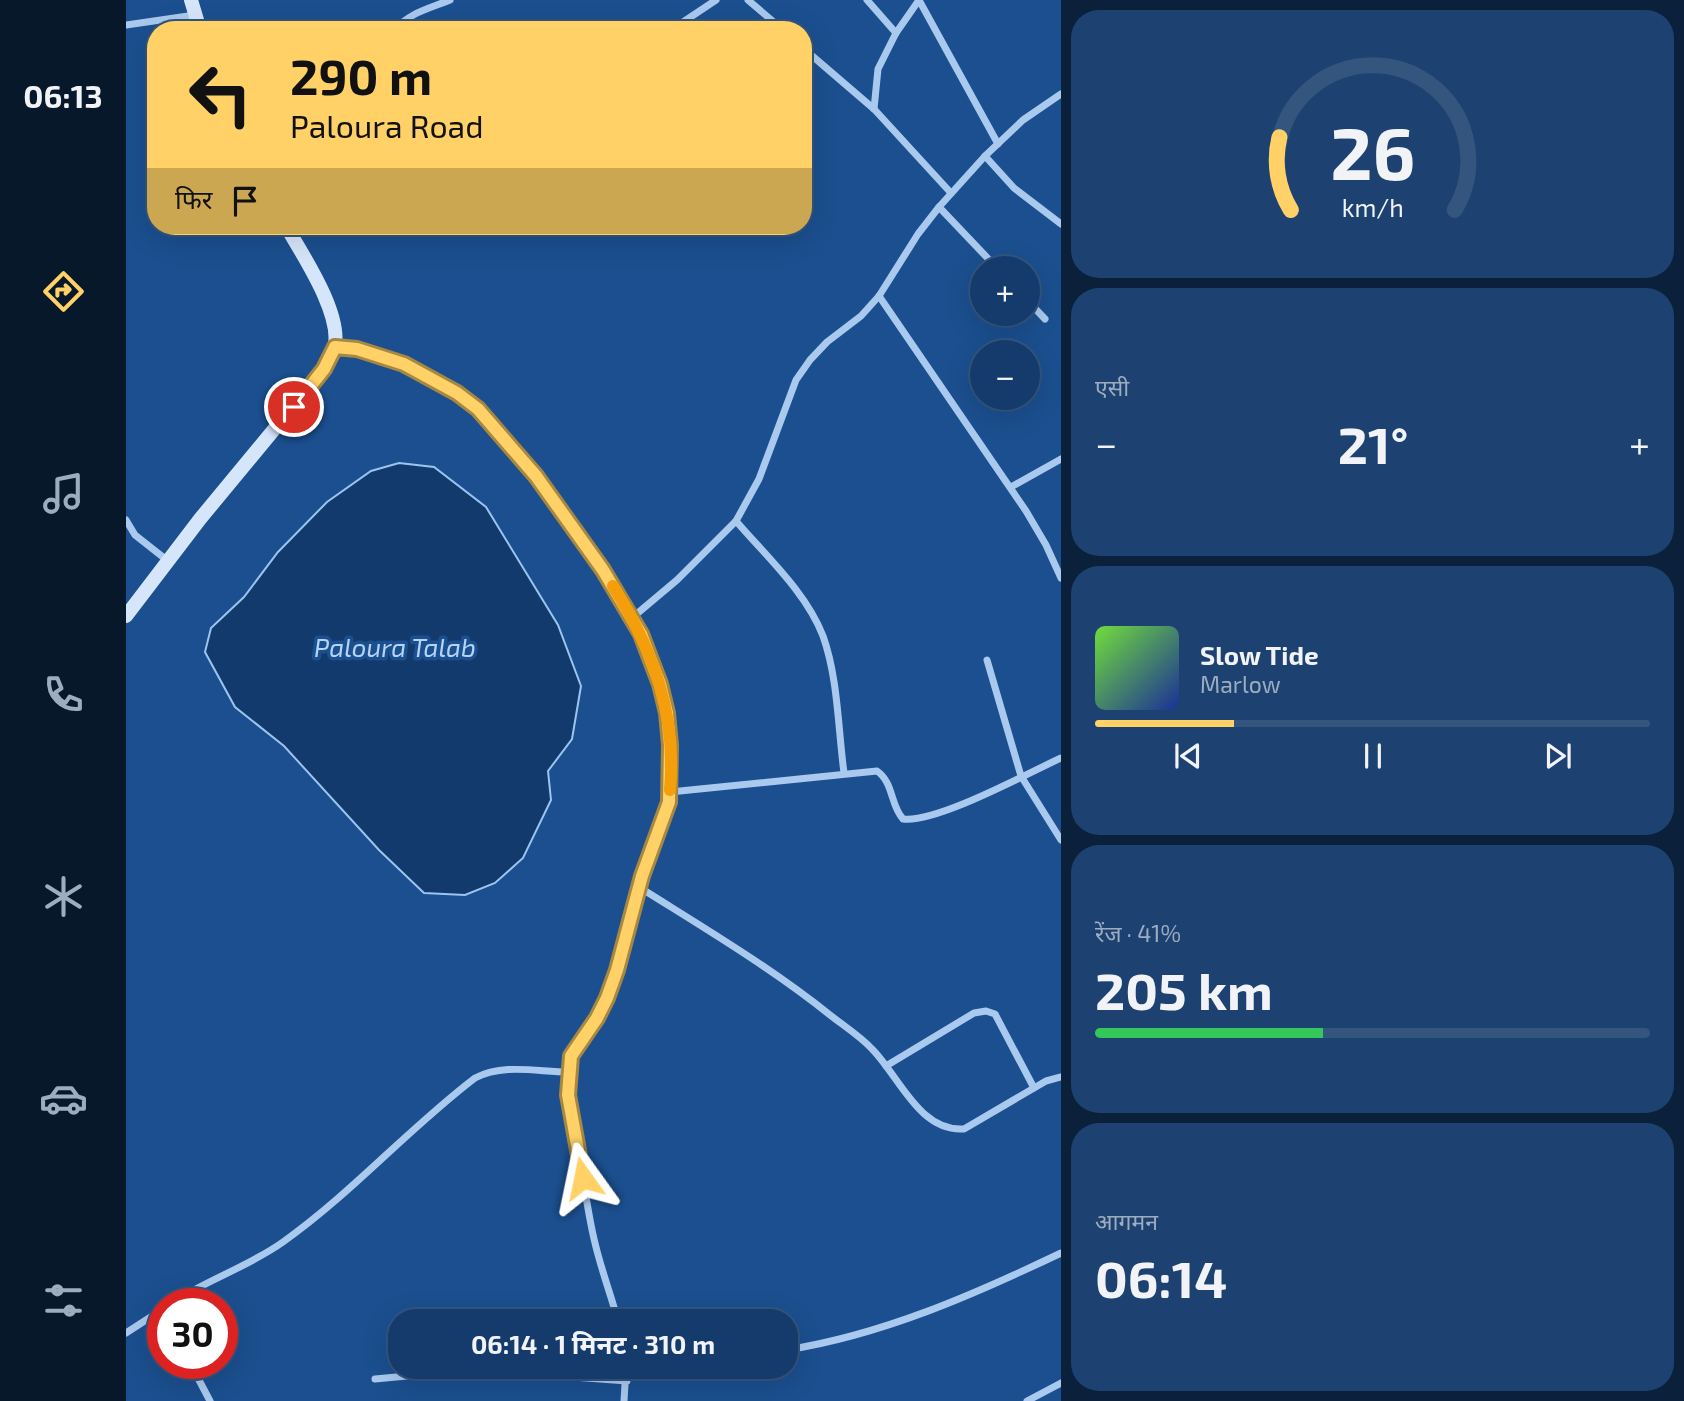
<!DOCTYPE html>
<html lang="hi">
<meta charset="utf-8">
<style>
body{margin:0;font-family:"Exo 2","Noto Sans Devanagari",sans-serif;background:#1d4271;color:#f1f3f6;height:100vh;display:flex;flex-direction:column;font-size:26px;white-space:nowrap}
*{box-sizing:border-box;margin:0}
p{font-size:23px;color:#9dadc1}
.icon{flex:none;width:38px;height:38px;fill:none;stroke:currentColor;stroke-width:2;stroke-linecap:round;stroke-linejoin:round}
.map{position:relative;flex:1;overflow:hidden}
.sheet{display:flex;flex-direction:column;gap:10px;padding:10px;background:#0b203b;width:623px}
.sheet>*{flex:none}
.banner{position:absolute;left:21px;top:21px;width:665px;height:214px;border-radius:28px;box-shadow:0 7px 28px #0002,0 0 0 2px #33557e;background:#ffd166;color:#111;overflow:hidden}
.buttons{position:absolute;left:844px;top:256px;display:grid;gap:14px}
.buttons a{display:grid;place-items:center;width:70px;height:70px;border-radius:50%;background:#143b6b;box-shadow:0 7px 28px #0002,0 0 0 2px #33557e;font-size:35px}
.speed{position:absolute;left:21px;top:1288px;display:flex;gap:14px;font-size:35px;font-weight:700;text-align:center}
.speed>*{display:grid;place-content:center;width:91px;height:91px;border-radius:50%;background:#143b6b;box-shadow:0 7px 28px #0002,0 0 0 2px #33557e;line-height:1}
.speed .limit{border:10px solid #d22;background:#fff;color:#111}
.pin{position:absolute;display:grid;place-items:center;width:60px;height:60px;color:#fff;margin:-30px;border:4px solid #fff;border-radius:50%;box-shadow:0 2px 7px #0007}
.me{position:absolute;width:77px;margin:-38px;rotate:348deg;stroke-linejoin:round;filter:drop-shadow(0 0 5px #0008)}
.turn{display:flex;align-items:center;gap:24px;height:147px;padding:0 28px;font-size:32px}
.turn .icon{width:91px;height:91px;stroke-width:2.5}
.turn b{display:block;font-size:49px;line-height:60px}
.then{display:flex;align-items:center;height:66px;padding:0 28px;background:#0003;gap:14px;font-size:26px}
.big{font-size:52px;font-weight:700;line-height:1.1}
.sheet .widget{flex:1;display:flex;flex-direction:column;justify-content:center;gap:10px;min-width:0;padding:0 24px;border-radius:28px;background:#1d4271}
.sheet .dial{align-items:center;gap:0}
.dial svg{height:182px;overflow:visible;fill:none;stroke:#33557e;stroke-width:7;stroke-linecap:round;text-anchor:middle}
.dial text{fill:#f1f3f6;stroke:none}
.song{display:flex;align-items:center;gap:21px}
.cover{width:84px;height:84px;border-radius:10px;background:linear-gradient(135deg,hsl(100 70% 55%),hsl(230 70% 35%))}
.played{height:7px;border-radius:4px;background:linear-gradient(90deg,#ffd166 25%,#33557e 25%)}
.keys{display:flex;justify-content:space-around;direction:ltr}
.heat{display:flex;justify-content:space-between;align-items:center;font-size:38px;direction:ltr}
.charge{height:10px;border-radius:5px;background:linear-gradient(90deg,#34c759 41%,#33557e 0)}
.trip{position:absolute;left:262px;top:1309px;width:410px;height:70px;border-radius:28px;background:#143b6b;box-shadow:0 7px 28px #0002,0 0 0 2px #33557e;font-weight:700;line-height:70px;text-align:center}
main{display:flex;flex:1;min-height:0}
.tab-bar{display:flex;flex-direction:column;width:126px;justify-content:space-around;align-items:center;background:#08182b;color:#9dadc1}
.tab-bar .icon{width:49px;height:49px}
.tab-bar .active{color:#ffd166}
.tab-bar b{font-size:32px;color:#f1f3f6}
.map>svg:first-child{display:block}
.water{fill:#123a6d;stroke:#9cc4f0;stroke-width:2}
.lines{fill:none;stroke-linecap:round;stroke-linejoin:round}
.street{stroke:#a9c9ee;stroke-width:7}
.secondary{stroke:#d6e6fa;stroke-width:14}
.route-casing{stroke:#a68842;stroke-width:18}
.route{stroke:#ffd166;stroke-width:12}
.slow{stroke:#f59e0b;stroke-width:12}
.labels{text-anchor:middle;dominant-baseline:central;stroke-width:7;stroke-linejoin:round;paint-order:stroke}
.water-label{font-size:26px;font-style:italic;fill:#b5d3f5;stroke:#1b4f8f}
</style>
<main>
<nav class="tab-bar">
<b>06:13</b>
<svg class="icon active" aria-label="directions" viewBox="0 0 24 24"><path d="M12 3l9 9-9 9-9-9zM9 14v-3h6M13 9l2 2-2 2"/></svg>
<svg class="icon" aria-label="music" viewBox="0 0 24 24"><path d="M9 18V5l10-2v13"/><circle cx="6" cy="18" r="3"/><circle cx="16" cy="16" r="3"/></svg>
<svg class="icon" aria-label="phone" viewBox="0 0 24 24"><path d="M5 4h4l2 5-3 2q2 4 5 5l2-3 5 2v4C11 20 4 13 5 4z"/></svg>
<svg class="icon" aria-label="climate" viewBox="0 0 24 24"><path d="M12 3v18M4 7l16 10M4 17L20 7"/></svg>
<svg class="icon" aria-label="car" viewBox="0 0 24 24"><path d="M5 17H2v-5l4-1 3-4h7l3 4 3 1v5h-3M9 17h6M6 11h13"/><circle cx="7" cy="17" r="2"/><circle cx="17" cy="17" r="2"/></svg>
<svg class="icon" aria-label="filters" viewBox="0 0 24 24"><path d="M4 7h16M4 17h16"/><circle cx="9" cy="7" r="2"/><circle cx="15" cy="17" r="2"/></svg>
</nav>
<div class="map">
<svg width="935" height="1401" viewBox="0 0 935 1401">
<rect width="100%" height="100%" fill="#1b4f8f"/>
<path class="water" d="M273,463L308,467L360,507L432,625L455,686L446,739L422,771L425,800L397,858L369,883L339,895L298,893L253,850L158,746L109,707L79,652L85,628L118,597L152,552L201,502L245,471Z"/>
<g class="lines">
<g class="street">
<path d="M622,0L657,30"/>
<path d="M741,0L770,33"/>
<path d="M793,0L872,144"/>
<path d="M0,25L69,15"/>
<path d="M269,30C282,13 305,8 324,0"/>
<path d="M545,30L590,0"/>
<path d="M677,48L748,109L825,193"/>
<path d="M748,109L752,69L770,33L793,0"/>
<path d="M859,156L888,188L935,224"/>
<path d="M813,207L871,268"/>
<path d="M753,296L900,511L920,545L935,578"/>
<path d="M901,300L919,319"/>
<path d="M209,347C260,352 311,375 351,408C378,431 410,477 432,506C489,587 540,652 544,756C545,770 547,787 543,802C536,826 524,849 517,873C504,915 496,959 480,1001C469,1026 445,1043 443,1072C440,1104 448,1137 455,1169C460,1194 463,1219 469,1243C475,1269 485,1295 492,1321"/>
<path d="M885,487L935,459"/>
<path d="M0,520L9,535L42,561"/>
<path d="M610,521C640,556 680,592 697,636C712,678 712,728 718,773"/>
<path d="M507,617L551,580L610,521L633,479L670,380L684,360L701,342L735,316L753,296L792,234L813,207L859,156L897,120L935,94"/>
<path d="M861,660L895,776L935,840"/>
<path d="M544,792L751,771C768,783 764,805 777,819C811,823 900,774 935,758"/>
<path d="M513,887C578,928 644,967 704,1015C718,1026 734,1036 746,1049C773,1076 793,1132 838,1129L920,1081L935,1077"/>
<path d="M760,1066L848,1013L860,1011L869,1014L908,1088"/>
<path d="M44,1304C80,1280 122,1267 157,1242C226,1193 282,1129 349,1078C378,1063 412,1072 443,1072"/>
<path d="M0,1333L37,1309"/>
<path d="M660,1350C756,1335 847,1295 935,1253"/>
<path d="M64,1363L84,1401"/>
<path d="M249,1379L324,1372L367,1371L501,1381"/>
<path d="M498,1401L500,1367"/>
<path d="M901,1401L935,1383"/>
</g>
<g class="secondary">
<path d="M65,0L74,30"/>
<path d="M0,616L74,519L198,369C201,362 206,355 208,349C218,316 176,254 160,226"/>
</g>
</g>
<g class="lines">
<g class="route-casing">
<path id="route" d="M168,407L198,369L209,347L231,349L278,364L331,393L352,409L410,476L477,570L515,634L534,684L541,713L544,745L543,802L516,876L491,970L481,998L471,1018L445,1056L442,1095L457,1178"/>
</g>
<use href="#route" class="route"/>
<path class="slow" d="M487,586C527,650 551,714 544,790"/>
</g>
<g class="labels">
<g class="water-label">
<text x="269" y="646">Paloura Talab</text>
</g>
</g>
</svg>
<div class="buttons">
<a>+</a>
<a>−</a>
</div>
<div class="speed"><div class="limit">30</div></div>
<div class="pin" style="left:168px;top:407px;background:#d93025"><svg class="icon" aria-label="arrive" viewBox="0 0 24 24"><path d="M6 21V4h12l-3 4 3 4H6"/></svg></div>
<svg class="me" style="left:457px;top:1178px" viewBox="-20 -20 40 40"><path d="M0-17L14 15 0 8-14 15z" fill="#ffd166" stroke="#fff" stroke-width="4"/></svg>
<div class="trip">06:14 · 1 मिनट · 310 m</div>
<div class="banner">
<div class="turn"><svg class="icon" aria-label="left" viewBox="0 0 24 24"><path d="M17 20v-9H6M10 6l-5 5 5 5"/></svg><div><b>290 m</b>Paloura Road</div></div>
<div class="then">फिर<svg class="icon" aria-label="arrive" viewBox="0 0 24 24"><path d="M6 21V4h12l-3 4 3 4H6"/></svg></div>
</div>
</div>
<section class="sheet">
<div class="widget dial"><svg viewBox="0 0 100 80">
<path d="M14 69A42 42 0 1 1 86 69"/>
<path d="M14 69A42 42 0 0 1 9 37" stroke="#ffd166"/>
<text x="50" y="56" font-size="32" font-weight="700">26</text>
<text x="50" y="72" font-size="11">km/h</text>
</svg></div>
<div class="widget"><p>एसी</p>
<div class="heat"><a>−</a><b class="big">21°</b><a>+</a></div>
</div>
<div class="widget">
<div class="song"><i class="cover"></i><div><b>Slow Tide</b><p>Marlow</p></div></div>
<div class="played"></div>
<div class="keys"><svg class="icon" aria-label="previous" viewBox="0 0 24 24"><path d="M18 5L8 12l10 7zM5 5v14"/></svg><svg class="icon" aria-label="pause" viewBox="0 0 24 24"><path d="M8 5v14M16 5v14"/></svg><svg class="icon" aria-label="next" viewBox="0 0 24 24"><path d="M6 5l10 7-10 7zM19 5v14"/></svg></div>
</div>
<div class="widget"><p>रेंज · 41%</p><b class="big">205 km</b><div class="charge"></div></div>
<div class="widget"><p>आगमन</p><b class="big">06:14</b></div>
</section>
</main>
